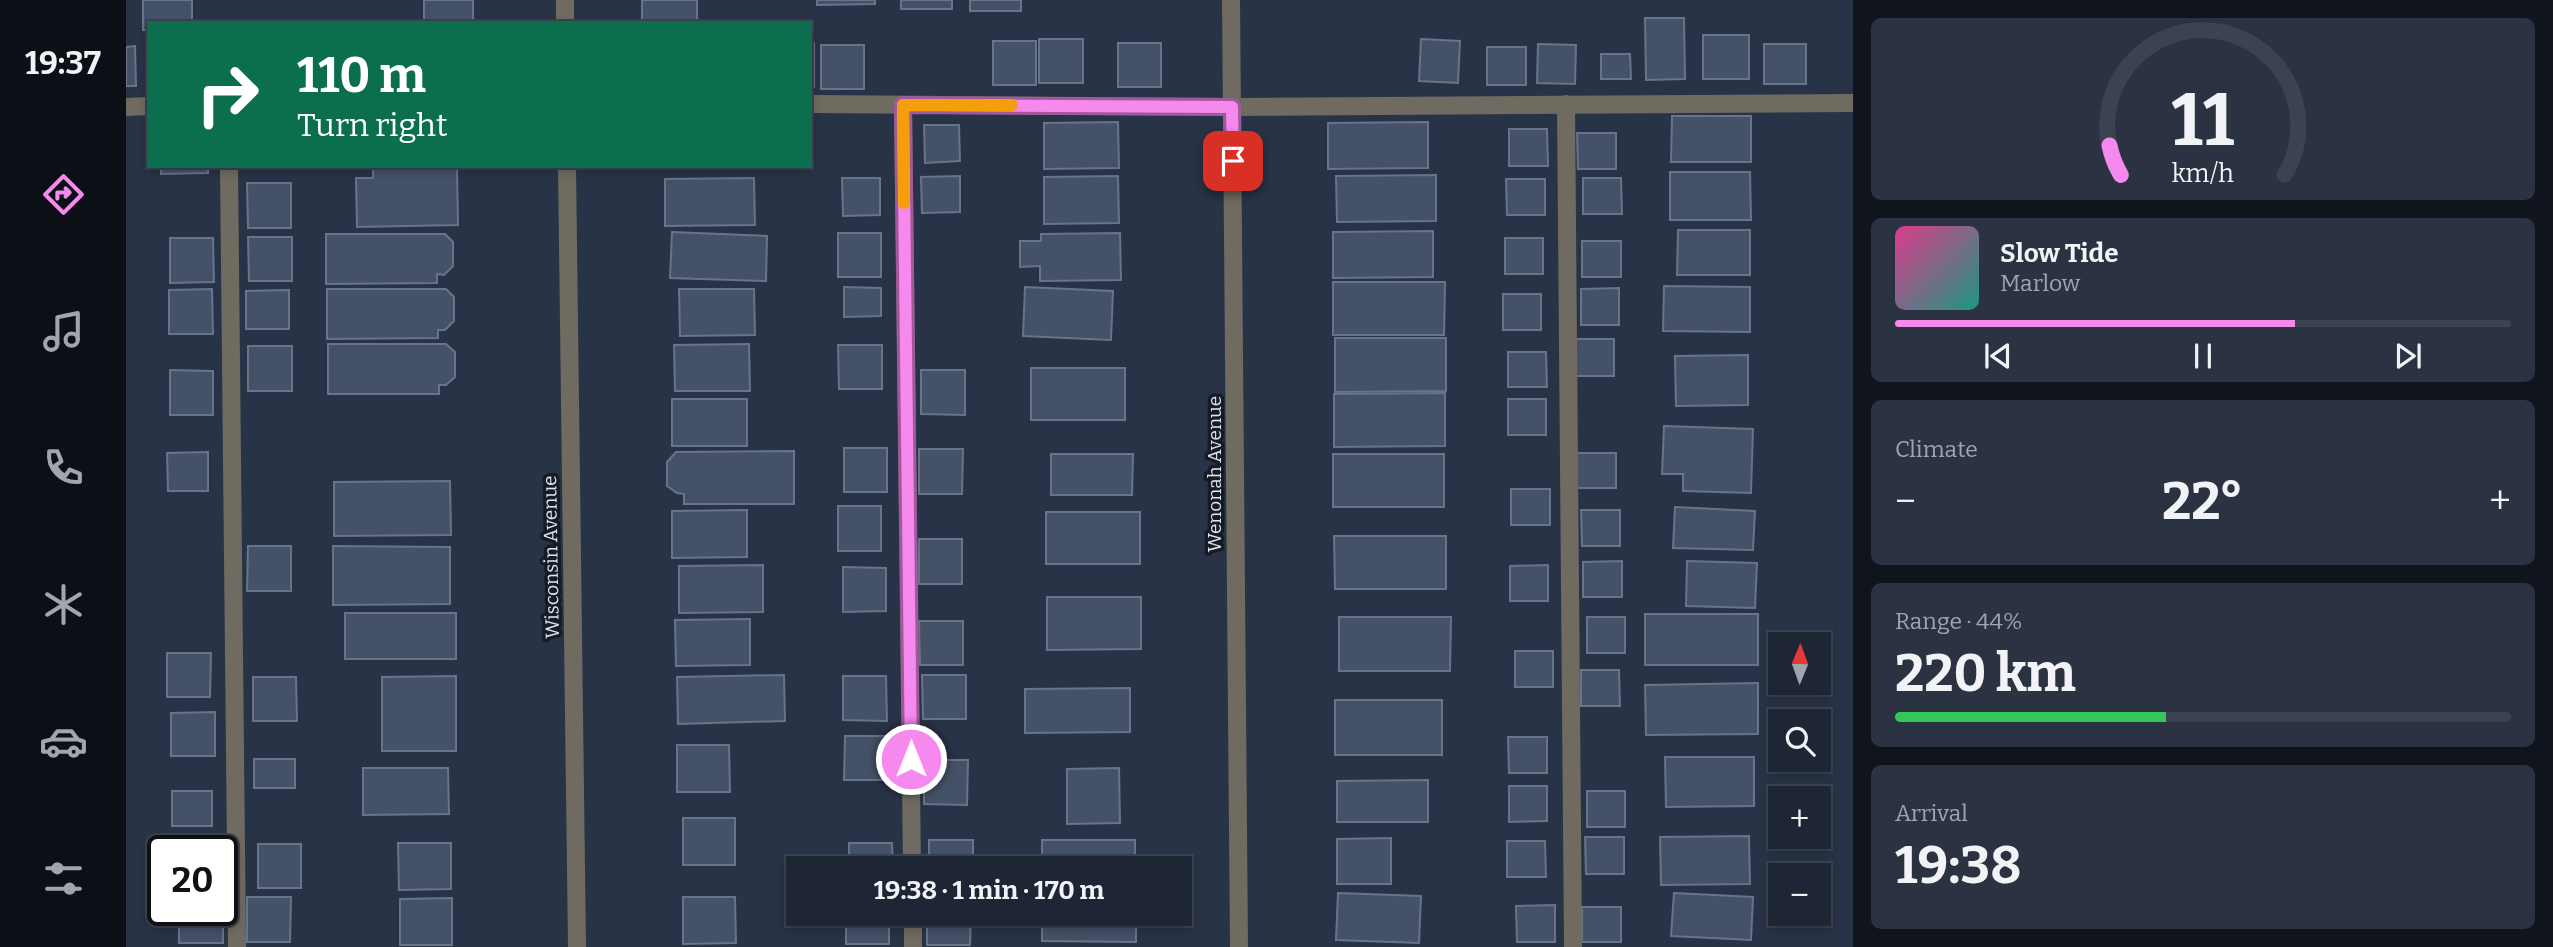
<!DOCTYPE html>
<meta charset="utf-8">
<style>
body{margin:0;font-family:Bitter,serif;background:#2b3241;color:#f1f3f6;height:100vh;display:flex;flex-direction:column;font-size:26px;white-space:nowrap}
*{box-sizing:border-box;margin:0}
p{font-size:23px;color:#a1a5ad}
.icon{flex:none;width:38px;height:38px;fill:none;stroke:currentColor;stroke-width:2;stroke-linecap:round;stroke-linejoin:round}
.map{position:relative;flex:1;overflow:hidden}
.sheet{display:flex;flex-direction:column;gap:18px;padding:18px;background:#10151d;width:700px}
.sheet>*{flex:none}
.banner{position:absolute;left:21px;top:21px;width:665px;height:147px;border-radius:0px;box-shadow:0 4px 10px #0003,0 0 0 2px #3c4350;background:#0b6e4f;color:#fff;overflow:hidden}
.needle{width:46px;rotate:1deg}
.buttons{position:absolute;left:1642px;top:632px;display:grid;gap:14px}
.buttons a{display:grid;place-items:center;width:63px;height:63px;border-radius:0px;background:#1e2635;box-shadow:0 4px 10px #0003,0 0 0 2px #3c4350;font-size:35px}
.speed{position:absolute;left:21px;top:835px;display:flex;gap:14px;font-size:35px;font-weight:700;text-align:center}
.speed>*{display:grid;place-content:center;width:91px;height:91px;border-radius:50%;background:#1e2635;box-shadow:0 4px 10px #0003,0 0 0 2px #3c4350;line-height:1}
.speed .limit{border:4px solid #111;border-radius:10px;background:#fff;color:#111}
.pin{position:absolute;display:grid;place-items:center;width:60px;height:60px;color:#fff;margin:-30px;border-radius:14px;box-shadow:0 4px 10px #0006}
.me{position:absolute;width:77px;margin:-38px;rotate:0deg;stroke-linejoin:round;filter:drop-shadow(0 0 5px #0008)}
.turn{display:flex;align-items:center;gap:24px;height:147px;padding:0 35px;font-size:32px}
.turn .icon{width:91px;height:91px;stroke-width:2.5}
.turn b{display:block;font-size:49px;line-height:60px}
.big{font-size:52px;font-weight:700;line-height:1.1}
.sheet .card{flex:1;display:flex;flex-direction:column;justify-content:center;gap:10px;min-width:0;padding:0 24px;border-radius:10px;background:#2b3241}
.sheet .dial{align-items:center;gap:0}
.dial svg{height:182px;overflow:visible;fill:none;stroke:#3c4350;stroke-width:7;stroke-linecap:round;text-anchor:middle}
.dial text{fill:#f1f3f6;stroke:none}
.song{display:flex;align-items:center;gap:21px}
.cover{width:84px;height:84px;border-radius:10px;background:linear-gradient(135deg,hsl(330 70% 55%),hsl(170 70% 35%))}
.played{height:7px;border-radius:4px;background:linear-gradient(90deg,#f689ee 65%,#3c4350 65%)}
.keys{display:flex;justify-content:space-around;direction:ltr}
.heat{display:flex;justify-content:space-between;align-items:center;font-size:38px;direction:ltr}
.charge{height:10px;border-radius:5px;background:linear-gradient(90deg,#34c759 44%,#3c4350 0)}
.trip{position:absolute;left:660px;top:856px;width:406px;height:70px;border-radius:0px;background:#1e2635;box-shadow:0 4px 10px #0003,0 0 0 2px #3c4350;font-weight:700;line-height:70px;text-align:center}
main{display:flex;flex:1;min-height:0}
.menu{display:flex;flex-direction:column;width:126px;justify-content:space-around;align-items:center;background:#0c0f15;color:#a1a5ad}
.menu .icon{width:49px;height:49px}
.menu .on{color:#f689ee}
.menu b{font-size:32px;color:#f1f3f6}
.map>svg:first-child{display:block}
.building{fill:#455167;stroke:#67748a;stroke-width:2}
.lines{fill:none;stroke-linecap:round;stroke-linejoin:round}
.minor{stroke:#706b60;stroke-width:18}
.route-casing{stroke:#a0599b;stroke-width:18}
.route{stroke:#f689ee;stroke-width:12}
.slow{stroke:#f59e0b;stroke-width:12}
.labels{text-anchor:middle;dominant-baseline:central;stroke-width:7;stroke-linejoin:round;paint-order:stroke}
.street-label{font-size:19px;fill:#dee5f2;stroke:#161b24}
</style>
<main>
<nav class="menu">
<b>19:37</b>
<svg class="icon on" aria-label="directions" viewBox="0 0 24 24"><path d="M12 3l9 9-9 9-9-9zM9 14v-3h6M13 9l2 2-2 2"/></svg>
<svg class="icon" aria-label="music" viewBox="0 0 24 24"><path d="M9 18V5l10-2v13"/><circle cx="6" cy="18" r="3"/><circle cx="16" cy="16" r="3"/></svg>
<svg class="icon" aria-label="phone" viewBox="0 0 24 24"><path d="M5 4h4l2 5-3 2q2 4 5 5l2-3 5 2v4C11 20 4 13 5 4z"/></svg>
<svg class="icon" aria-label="climate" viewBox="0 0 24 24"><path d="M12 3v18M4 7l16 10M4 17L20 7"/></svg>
<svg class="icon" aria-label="car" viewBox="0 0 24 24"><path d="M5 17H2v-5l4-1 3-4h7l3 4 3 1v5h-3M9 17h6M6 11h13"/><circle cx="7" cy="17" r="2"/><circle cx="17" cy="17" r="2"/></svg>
<svg class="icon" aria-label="filters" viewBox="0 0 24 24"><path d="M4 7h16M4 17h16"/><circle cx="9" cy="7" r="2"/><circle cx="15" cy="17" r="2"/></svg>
</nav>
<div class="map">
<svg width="1727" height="947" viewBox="0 0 1727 947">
<rect width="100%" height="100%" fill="#283347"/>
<g class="building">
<path d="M17,0H66V23H23V30H17Z"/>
<rect x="298" y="0" width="49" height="23"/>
<rect x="516" y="0" width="55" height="23"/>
<path d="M691,0H749V4L691,5Z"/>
<rect x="775" y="0" width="51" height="9"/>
<rect x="844" y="0" width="51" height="11"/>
<path d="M1519,18H1558L1559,79L1520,80Z"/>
<rect x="1577" y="35" width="46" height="44"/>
<rect x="913" y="39" width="44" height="44"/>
<path d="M1295,39L1334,41L1332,83L1293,81Z"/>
<rect x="867" y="41" width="43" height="44"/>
<rect x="684" y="43" width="4" height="44"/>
<rect x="992" y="43" width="43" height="44"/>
<path d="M1412,44L1450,45L1449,84L1411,83Z"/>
<rect x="1638" y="44" width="42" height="40"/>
<rect x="695" y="45" width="43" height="44"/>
<path d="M9,46L10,86H0V47Z"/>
<rect x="1361" y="47" width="39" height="38"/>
<path d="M1475,54H1504L1505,79H1475Z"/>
<path d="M1546,116H1625V162H1545Z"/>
<path d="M992,122L993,168L918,169V123Z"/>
<path d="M1302,122V168L1202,169V123Z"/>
<path d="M798,125H833L834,161L799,163Z"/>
<path d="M1383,129H1421L1422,166H1383Z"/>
<path d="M1451,133H1490V169H1452Z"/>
<path d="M35,166H82V173L35,174Z"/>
<path d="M247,166H331L332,225L231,227L230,178H247Z"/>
<rect x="540" y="166" width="76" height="2"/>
<path d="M1544,172H1624L1625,220H1544Z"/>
<path d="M1310,175V221L1211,222L1210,176Z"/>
<path d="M834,176V212L796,213L795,177Z"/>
<path d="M992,176L993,223L918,224V177Z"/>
<path d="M628,178L629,225L539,226V179Z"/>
<path d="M716,178H754V215L717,216Z"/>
<path d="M1457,178H1495L1496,214H1457Z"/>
<path d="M1380,179H1419V215H1381Z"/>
<path d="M121,183H165V228H122Z"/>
<path d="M1552,230H1624V275H1551Z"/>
<path d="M1307,231V277L1207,278V232Z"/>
<path d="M546,232L641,236L640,281L544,278Z"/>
<rect x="712" y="233" width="43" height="44"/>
<path d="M994,233L995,280L914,281V266L894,267V241H915V234Z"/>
<path d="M200,234H319L327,242V266L318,275L311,274V283L200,284Z"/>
<path d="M122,237H166V281H123Z"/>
<path d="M44,238H87L88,282L44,283Z"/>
<rect x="1379" y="238" width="38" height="36"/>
<rect x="1456" y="241" width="39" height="36"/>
<path d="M1207,282H1319L1318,335H1207Z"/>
<path d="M1538,286L1624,287V332L1537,331Z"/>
<path d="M718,287L755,288V316L718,317Z"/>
<path d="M899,287L987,291L985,340L897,336Z"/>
<path d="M1493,288V325H1455V289Z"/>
<path d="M86,289L87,334H43V290Z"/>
<path d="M201,289H320L328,297V321L319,330H312V338L201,339Z"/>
<path d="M553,289H628L629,335L554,336Z"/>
<path d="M163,290V329H120V291Z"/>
<rect x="1377" y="294" width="38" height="36"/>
<path d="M1209,338H1320V391L1209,392Z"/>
<path d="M1449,339H1488V376H1450Z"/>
<path d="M202,344H320L329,352V377L320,385H313V394H202Z"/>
<path d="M623,344L624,391H549L548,345Z"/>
<path d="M712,345H756V389H713Z"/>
<rect x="122" y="346" width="44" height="45"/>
<path d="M1382,352H1420L1421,387H1382Z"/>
<path d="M1622,355V405L1550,406L1549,356Z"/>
<rect x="905" y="368" width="94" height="52"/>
<path d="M44,370L87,371V415H44Z"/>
<path d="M795,370H839V415L795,414Z"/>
<path d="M1319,393V446L1208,447V394Z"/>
<rect x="546" y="399" width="75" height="47"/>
<rect x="1382" y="399" width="38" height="36"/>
<path d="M1538,426L1627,429L1625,493L1557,491V474H1536Z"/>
<rect x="718" y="448" width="43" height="44"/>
<path d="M793,449H837L836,494H793Z"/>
<path d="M668,451V504H558V494L551,493L541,486V462L550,452Z"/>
<path d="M82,452V491H42L41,453Z"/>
<rect x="1451" y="453" width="39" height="35"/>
<path d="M925,454H1007L1006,495H925Z"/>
<rect x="1207" y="454" width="111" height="53"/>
<path d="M324,481L325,535L208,536V482Z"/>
<rect x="1385" y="489" width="39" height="36"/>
<rect x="712" y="506" width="43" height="45"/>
<path d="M1549,507L1629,511L1627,550L1547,548Z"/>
<path d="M621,510V557L546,558V511Z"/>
<path d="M1455,510H1494V546H1456Z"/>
<rect x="920" y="512" width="94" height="52"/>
<path d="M1208,536H1320V589H1209Z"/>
<rect x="793" y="539" width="43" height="45"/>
<path d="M122,546H165V591H121Z"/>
<path d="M207,546L324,547V604L207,605Z"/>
<path d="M1496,561V597H1457V562Z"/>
<path d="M1561,561L1631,563L1629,608L1560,606Z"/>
<path d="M637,565V612L553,613V566Z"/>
<path d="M1422,565V601H1384V566Z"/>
<path d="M717,567L760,568V611L717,612Z"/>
<path d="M921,597H1015V649L921,650Z"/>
<rect x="219" y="613" width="111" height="46"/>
<rect x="1519" y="614" width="113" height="51"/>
<path d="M1213,617H1325L1324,671H1213Z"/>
<rect x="1461" y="617" width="38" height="36"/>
<path d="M624,619V665L550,666L549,620Z"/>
<path d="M793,621H837V665H794Z"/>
<rect x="1389" y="651" width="38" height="36"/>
<path d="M41,653H85L84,697H41Z"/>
<path d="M1455,670H1493L1494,706H1455Z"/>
<path d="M658,675L659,721L552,724L551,677Z"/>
<path d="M796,675H840V719H797Z"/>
<path d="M330,676V751H256V677Z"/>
<path d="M717,676H760L761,721L717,720Z"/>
<path d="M127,677H170L171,721H127Z"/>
<path d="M1632,683V734L1520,735L1519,685Z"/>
<path d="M1004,688V732L899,733V689Z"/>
<rect x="1209" y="700" width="107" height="55"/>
<path d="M89,712V756H45V713Z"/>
<path d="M719,736H762V780H718Z"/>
<path d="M1382,737H1421V773H1383Z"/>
<path d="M551,745H603L604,792H551Z"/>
<path d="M1539,757H1628V806L1540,807Z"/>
<rect x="128" y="759" width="41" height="29"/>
<path d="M798,760H842L841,805L798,804Z"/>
<path d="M237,768H322L323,814L237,815Z"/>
<path d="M993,768L994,823L941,824V769Z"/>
<path d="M1302,780V822H1211V781Z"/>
<path d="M1383,786H1421V821L1383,822Z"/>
<rect x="46" y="791" width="40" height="35"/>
<rect x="1461" y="791" width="38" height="36"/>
<rect x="557" y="818" width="52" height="47"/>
<path d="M1623,836L1624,884L1535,885L1534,837Z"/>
<path d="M1459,837H1498V874H1460Z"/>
<path d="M1265,838V884H1211V839Z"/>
<rect x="803" y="840" width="44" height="28"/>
<rect x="916" y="840" width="93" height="28"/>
<path d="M1381,841H1419L1420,877H1381Z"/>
<path d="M272,843H325V889L273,890Z"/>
<path d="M723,843H766L767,868H723Z"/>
<rect x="132" y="844" width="43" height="44"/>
<path d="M1212,893L1295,896L1293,943L1210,940Z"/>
<path d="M1548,893L1627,897L1625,940L1545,936Z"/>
<path d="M121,897H165L164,942H121Z"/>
<path d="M557,897H609L610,943L557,944Z"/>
<path d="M326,898V945H274V899Z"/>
<path d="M97,899V943H53V910H96Z"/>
<path d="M1429,905V942H1391L1390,906Z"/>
<rect x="1456" y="907" width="39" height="35"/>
<rect x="720" y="914" width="43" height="30"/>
<path d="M801,914H845L844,945H801Z"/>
<path d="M916,914H1010V942L916,941Z"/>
</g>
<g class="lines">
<g class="minor">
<path d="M439,0V23"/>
<path d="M1105,0L1113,947"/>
<path d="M684,104L1106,107L1727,103"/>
<path d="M1440,104L1447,947"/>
<path d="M777,105L786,868"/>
<path d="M0,107L23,106"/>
<path d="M103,166L111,947"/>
<path d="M441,166L451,947"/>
<path d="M787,914V947"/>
</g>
</g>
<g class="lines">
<g class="route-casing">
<path id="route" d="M785,759L777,105L1106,107L1107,161"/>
</g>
<use href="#route" class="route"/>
<path class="slow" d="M778,203L777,105H886"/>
</g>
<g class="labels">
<g class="street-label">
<text transform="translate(1088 474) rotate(-90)">Wenonah Avenue</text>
<text transform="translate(425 557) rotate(-91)">Wisconsin Avenue</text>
</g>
</g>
</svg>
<div class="buttons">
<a><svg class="needle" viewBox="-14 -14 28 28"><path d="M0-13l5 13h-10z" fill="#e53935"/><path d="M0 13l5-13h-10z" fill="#a1a5ad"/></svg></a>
<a><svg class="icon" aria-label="search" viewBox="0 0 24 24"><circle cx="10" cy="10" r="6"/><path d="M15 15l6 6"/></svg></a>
<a>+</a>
<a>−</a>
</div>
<div class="speed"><div class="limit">20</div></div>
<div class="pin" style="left:1107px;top:161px;background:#d93025"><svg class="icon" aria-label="arrive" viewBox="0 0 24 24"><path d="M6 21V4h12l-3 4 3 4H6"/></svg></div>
<svg class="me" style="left:785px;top:759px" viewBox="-20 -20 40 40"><circle r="17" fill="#f689ee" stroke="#fff" stroke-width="3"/><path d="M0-11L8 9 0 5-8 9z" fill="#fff"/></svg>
<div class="trip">19:38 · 1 min · 170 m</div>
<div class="banner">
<div class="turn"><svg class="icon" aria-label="right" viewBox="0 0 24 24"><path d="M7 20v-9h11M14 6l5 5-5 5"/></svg><div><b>110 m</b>Turn right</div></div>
</div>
</div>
<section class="sheet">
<div class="card dial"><svg viewBox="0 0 100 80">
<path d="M14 69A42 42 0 1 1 86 69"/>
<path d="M14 69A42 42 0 0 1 9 56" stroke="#f689ee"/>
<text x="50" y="56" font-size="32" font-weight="700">11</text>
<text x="50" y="72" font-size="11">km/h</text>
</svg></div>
<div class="card">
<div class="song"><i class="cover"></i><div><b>Slow Tide</b><p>Marlow</p></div></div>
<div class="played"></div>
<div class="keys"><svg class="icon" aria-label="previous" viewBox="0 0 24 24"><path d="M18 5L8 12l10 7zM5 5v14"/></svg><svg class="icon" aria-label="pause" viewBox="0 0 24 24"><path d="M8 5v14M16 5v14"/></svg><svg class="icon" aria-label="next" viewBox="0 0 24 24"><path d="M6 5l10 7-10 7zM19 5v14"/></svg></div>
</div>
<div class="card"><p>Climate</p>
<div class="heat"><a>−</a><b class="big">22°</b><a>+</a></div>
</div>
<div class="card"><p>Range · 44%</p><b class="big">220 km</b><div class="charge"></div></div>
<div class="card"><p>Arrival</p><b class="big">19:38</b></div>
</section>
</main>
